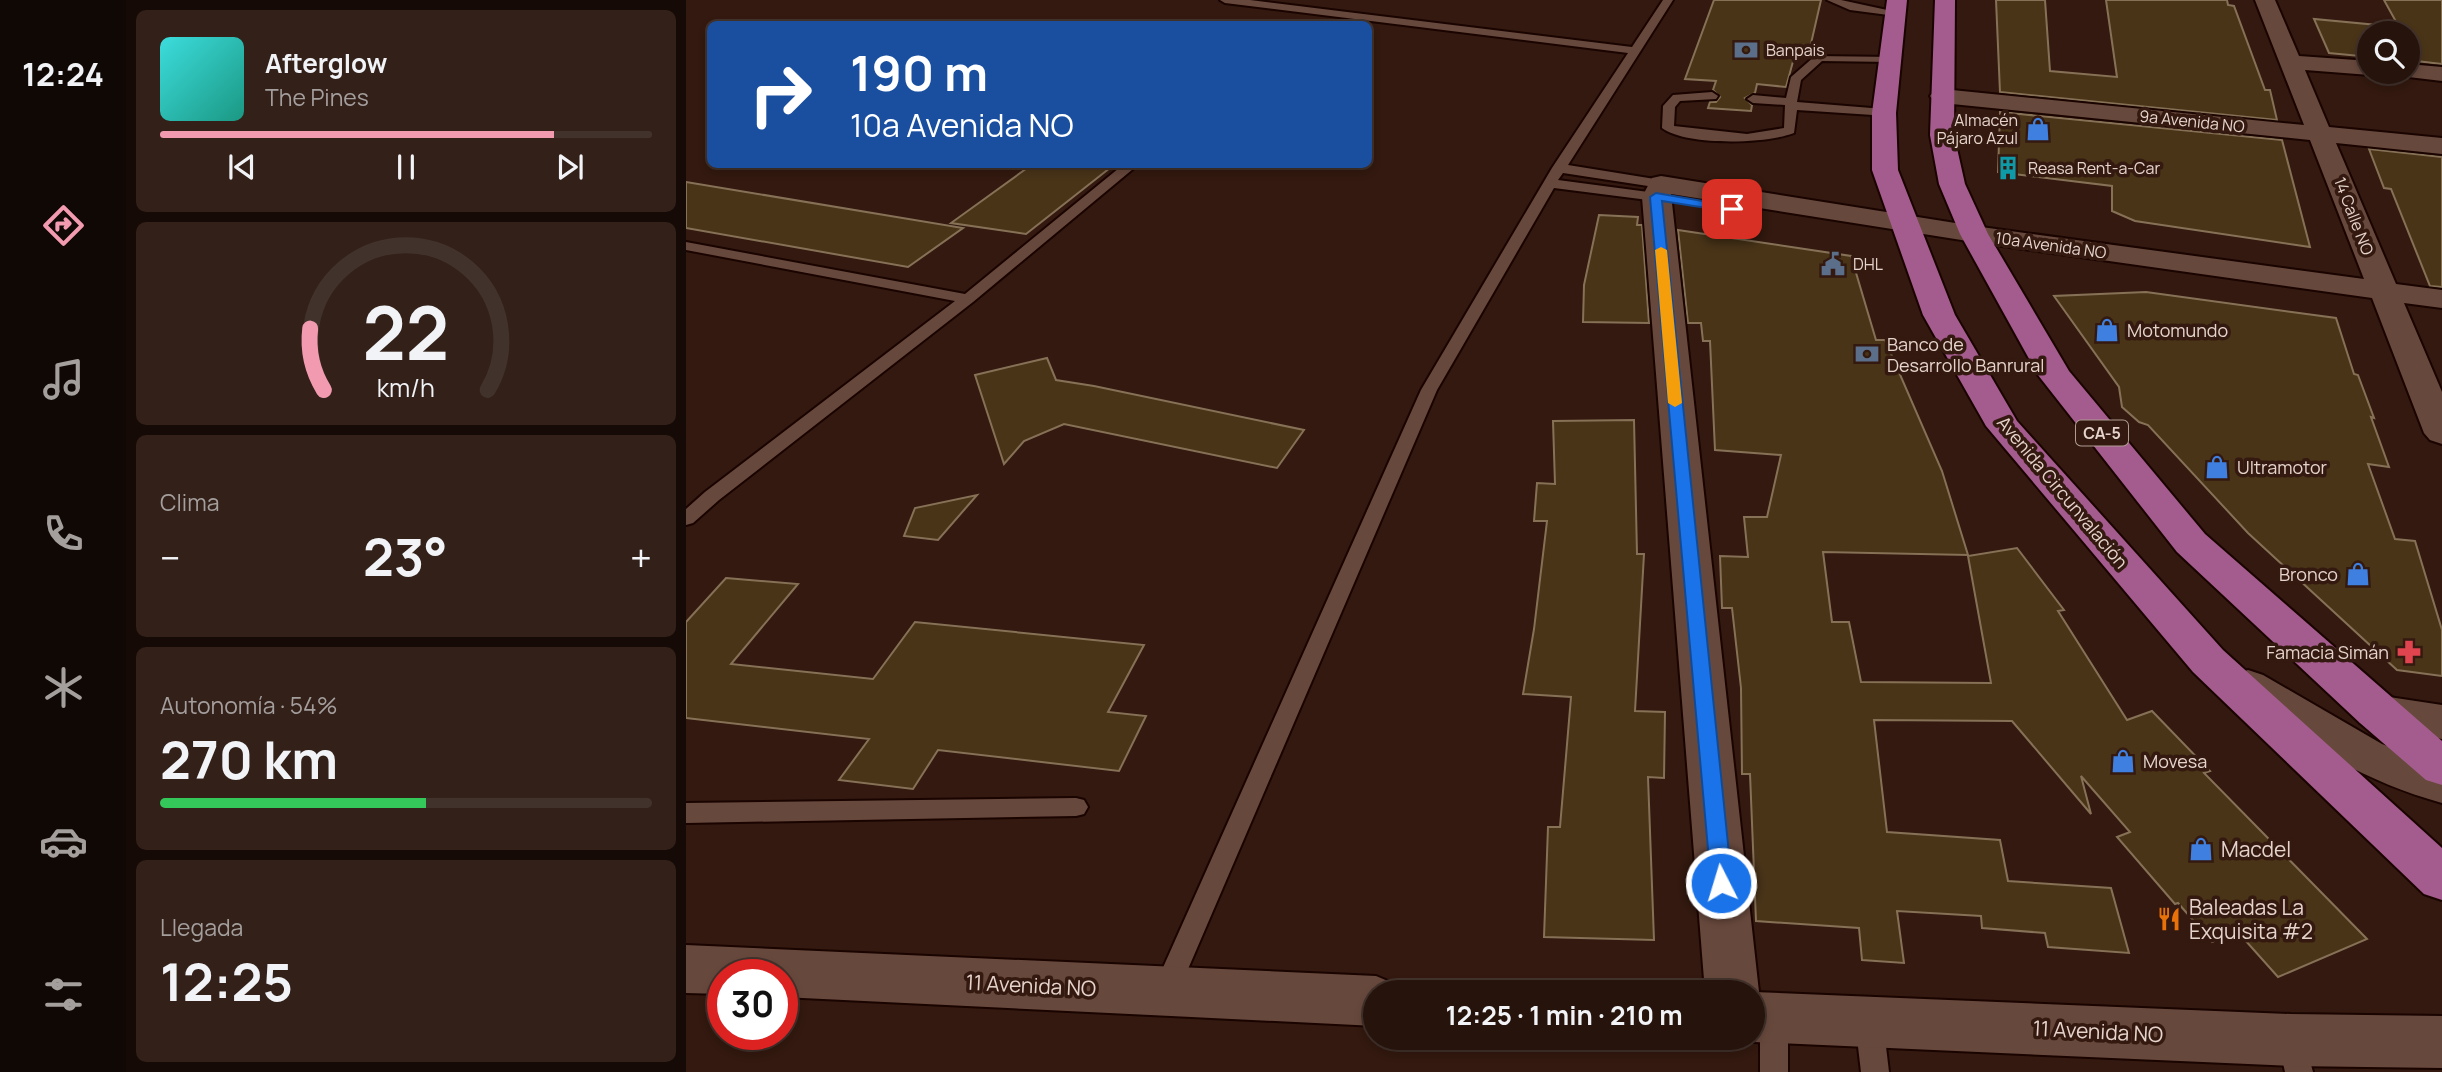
<!DOCTYPE html>
<html lang="es">
<meta charset="utf-8">
<style>
body{margin:0;font-family:Manrope,sans-serif;background:#322019;color:#f1f3f6;height:100vh;display:flex;flex-direction:column;font-size:26px;white-space:nowrap}
*{box-sizing:border-box;margin:0}
p{font-size:23px;color:#a49e9d}
.icon{flex:none;width:38px;height:38px;fill:none;stroke:currentColor;stroke-width:2;stroke-linecap:round;stroke-linejoin:round}
.map{position:relative;flex:1;overflow:hidden}
.sheet{display:flex;flex-direction:column;gap:10px;padding:10px;background:#150a06;width:560px}
.sheet>*{flex:none}
.banner{position:absolute;left:21px;top:21px;width:665px;height:147px;border-radius:10px;box-shadow:0 4px 10px #0003,0 0 0 2px #42322c;background:#1a4fa0;color:#fff;overflow:hidden}
.fabs{position:absolute;left:1671px;top:21px;display:grid;gap:14px}
.fabs a{display:grid;place-items:center;width:63px;height:63px;border-radius:50%;background:#26130b;box-shadow:0 4px 10px #0003,0 0 0 2px #42322c;font-size:35px}
.speed{position:absolute;left:21px;top:959px;display:flex;gap:14px;font-size:35px;font-weight:700;text-align:center}
.speed>*{display:grid;place-content:center;width:91px;height:91px;border-radius:50%;background:#26130b;box-shadow:0 4px 10px #0003,0 0 0 2px #42322c;line-height:1}
.speed .limit{border:10px solid #d22;background:#fff;color:#111}
.pin{position:absolute;display:grid;place-items:center;width:60px;height:60px;color:#fff;margin:-30px;border-radius:14px;box-shadow:0 4px 10px #0006}
.me{position:absolute;width:77px;margin:-38px;rotate:355deg;stroke-linejoin:round;filter:drop-shadow(0 0 5px #0008)}
.turn{display:flex;align-items:center;gap:24px;height:147px;padding:0 28px;font-size:32px}
.turn .icon{width:91px;height:91px;stroke-width:2.5}
.turn b{display:block;font-size:49px;line-height:60px}
.big{font-size:52px;font-weight:700;line-height:1.1}
.sheet .tile{flex:1;display:flex;flex-direction:column;justify-content:center;gap:10px;min-width:0;padding:0 24px;border-radius:10px;background:#322019}
.sheet .dial{align-items:center;gap:0}
.dial svg{height:182px;overflow:visible;fill:none;stroke:#42322c;stroke-width:7;stroke-linecap:round;text-anchor:middle}
.dial text{fill:#f1f3f6;stroke:none}
.song{display:flex;align-items:center;gap:21px}
.cover{width:84px;height:84px;border-radius:10px;background:linear-gradient(135deg,hsl(180 70% 55%),hsl(170 70% 35%))}
.played{height:7px;border-radius:4px;background:linear-gradient(90deg,#f29ab0 80%,#42322c 80%)}
.keys{display:flex;justify-content:space-around;direction:ltr}
.heat{display:flex;justify-content:space-between;align-items:center;font-size:38px;direction:ltr}
.charge{height:10px;border-radius:5px;background:linear-gradient(90deg,#34c759 54%,#42322c 0)}
.trip{position:absolute;left:677px;top:980px;width:402px;height:70px;border-radius:35px;background:#26130b;box-shadow:0 4px 10px #0003,0 0 0 2px #42322c;font-weight:700;line-height:70px;text-align:center}
main{display:flex;flex:1;min-height:0}
.dock{display:flex;flex-direction:column;width:126px;justify-content:space-around;align-items:center;background:#0f0804;color:#a49e9d}
.dock .icon{width:49px;height:49px}
.dock .on{color:#f29ab0}
.dock b{font-size:32px;color:#f1f3f6}
.map>svg:first-child{display:block}
.building{fill:#493418;stroke:#867157;stroke-width:2}
.lines{fill:none;stroke-linecap:round;stroke-linejoin:round}
.service-casing{stroke:#1a0400;stroke-width:4}
.minor-casing{stroke:#1a0400;stroke-width:4}
.tertiary-casing{stroke:#1a0400;stroke-width:4}
.trunk-casing{stroke:#1a0400;stroke-width:4}
.service{fill:#67483c;fill-rule:evenodd}
.minor{fill:#67483c;fill-rule:evenodd}
.tertiary{fill:#67483c;fill-rule:evenodd}
.trunk{fill:#a45c8e;fill-rule:evenodd}
.route{fill:#1a73e8;stroke:#114b97;stroke-width:2}
.slow{fill:#f59e0b}
.labels{text-anchor:middle;dominant-baseline:central;stroke-width:7;stroke-linejoin:round;paint-order:stroke}
.far-poi-label{font-size:16px;fill:#e6d4cc;stroke:#33190f;text-anchor:start}
.far-street-label{font-size:16px;fill:#e6d4cc;stroke:#33190f}
.shield{fill:#33190f;stroke:#b09c93;stroke-width:2}
.shield-label{font-size:16px;font-weight:bold;fill:#e6d4cc}
.poi-label{font-size:18px;fill:#e6d4cc;stroke:#33190f;text-anchor:start}
.street-label{font-size:18px;fill:#e6d4cc;stroke:#33190f}
.near-poi-label{font-size:21px;fill:#e6d4cc;stroke:#33190f;text-anchor:start}
.near-street-label{font-size:21px;fill:#e6d4cc;stroke:#33190f}
</style>
<main>
<nav class="dock">
<b>12:24</b>
<svg class="icon on" aria-label="directions" viewBox="0 0 24 24"><path d="M12 3l9 9-9 9-9-9zM9 14v-3h6M13 9l2 2-2 2"/></svg>
<svg class="icon" aria-label="music" viewBox="0 0 24 24"><path d="M9 18V5l10-2v13"/><circle cx="6" cy="18" r="3"/><circle cx="16" cy="16" r="3"/></svg>
<svg class="icon" aria-label="phone" viewBox="0 0 24 24"><path d="M5 4h4l2 5-3 2q2 4 5 5l2-3 5 2v4C11 20 4 13 5 4z"/></svg>
<svg class="icon" aria-label="climate" viewBox="0 0 24 24"><path d="M12 3v18M4 7l16 10M4 17L20 7"/></svg>
<svg class="icon" aria-label="car" viewBox="0 0 24 24"><path d="M5 17H2v-5l4-1 3-4h7l3 4 3 1v5h-3M9 17h6M6 11h13"/><circle cx="7" cy="17" r="2"/><circle cx="17" cy="17" r="2"/></svg>
<svg class="icon" aria-label="filters" viewBox="0 0 24 24"><path d="M4 7h16M4 17h16"/><circle cx="9" cy="7" r="2"/><circle cx="15" cy="17" r="2"/></svg>
</nav>
<section class="sheet">
<div class="tile">
<div class="song"><i class="cover"></i><div><b>Afterglow</b><p>The Pines</p></div></div>
<div class="played"></div>
<div class="keys"><svg class="icon" aria-label="previous" viewBox="0 0 24 24"><path d="M18 5L8 12l10 7zM5 5v14"/></svg><svg class="icon" aria-label="pause" viewBox="0 0 24 24"><path d="M8 5v14M16 5v14"/></svg><svg class="icon" aria-label="next" viewBox="0 0 24 24"><path d="M6 5l10 7-10 7zM19 5v14"/></svg></div>
</div>
<div class="tile dial"><svg viewBox="0 0 100 80">
<path d="M14 69A42 42 0 1 1 86 69"/>
<path d="M14 69A42 42 0 0 1 8 42" stroke="#f29ab0"/>
<text x="50" y="56" font-size="32" font-weight="700">22</text>
<text x="50" y="72" font-size="11">km/h</text>
</svg></div>
<div class="tile"><p>Clima</p>
<div class="heat"><a>−</a><b class="big">23°</b><a>+</a></div>
</div>
<div class="tile"><p>Autonomía · 54%</p><b class="big">270 km</b><div class="charge"></div></div>
<div class="tile"><p>Llegada</p><b class="big">12:25</b></div>
</section>
<div class="map">
<svg width="1756" height="1072" viewBox="0 0 1756 1072">
<rect width="100%" height="100%" fill="#33190f"/>
<g class="building">
<path d="M1028,0H1135L1124,48L1111,47L1100,87L1071,84L1069,93L1059,98L1066,105L1065,111L1022,108L1024,102H1030L1034,97L1027,90L1030,81L999,79Z"/>
<path d="M1310,0H1359L1364,71L1431,77L1420,0H1541L1542,5L1548,6L1579,90H1584L1591,120L1314,92Z"/>
<path d="M1698,0H1756V64L1722,60V33H1684V57L1643,53L1628,19L1713,27Z"/>
<path d="M1314,112L1596,140L1624,247L1449,221L1426,211V186L1312,172Z"/>
<path d="M1683,149L1756,157V287L1744,286L1705,189L1698,188Z"/>
<path d="M368,164H429L340,234L265,223L344,166L362,169Z"/>
<path d="M0,182L277,228L222,267L0,228Z"/>
<path d="M913,215L952,217L951,225H956L963,323L897,322L898,285Z"/>
<path d="M992,230L1165,256L1190,340H1199L1256,471L1282,555L1137,552L1146,622H1163L1175,682L1305,683L1282,556L1331,548L1378,610L1372,611L1441,720L1466,711L1524,771L1518,773L1681,939L1592,977L1551,931L1526,942L1492,903L1489,904L1431,837L1444,832L1395,776L1405,814L1326,721L1188,720L1201,832L1314,840L1322,881L1425,888L1443,953L1362,947L1359,933L1296,928L1295,916L1211,911L1218,963L1176,960L1173,928L1070,921L1064,774H1056L1055,688L1046,608H1036L1034,556L1062,557L1058,517H1081L1095,455L1029,450L1024,341H1017L1015,323H1002Z"/>
<path d="M1460,292L1650,318L1668,374L1672,375L1688,418L1685,417L1703,467L1682,464L1709,539L1729,541L1756,630V676L1711,670L1562,533L1462,425L1453,422L1436,407L1433,387L1368,296Z"/>
<path d="M361,358L370,380L408,386L618,430L591,468L378,424L338,441L318,464L289,375Z"/>
<path d="M948,420L951,554H958L949,711L979,712L978,778L962,777L968,940L858,937L862,827H874L885,697L837,694L848,629L861,521H848L851,483L869,484L867,421Z"/>
<path d="M291,495L252,540L218,536L229,508Z"/>
<path d="M40,578L112,584L45,664L187,679L229,622L458,645L422,712L460,716L433,771L252,750L227,789L153,780L183,739L0,718V622Z"/>
</g>
<g class="lines">
<g class="service-casing">
<g id="service">
<path d="M534,0H564L946,47L977,0H987L882,165L975,180L982,184L975,188L877,173L872,180L970,193L977,197L970,201L868,188L751,390L493,990L490,999L480,1002L470,999L467,990L735,390L866,168L942,53L539,3Z"/>
<path d="M1141,0H1155L1215,13L1210,16L1164,10Z"/>
<path d="M1129,56L1208,57L1210,59L1204,62L1136,61L1115,80L1111,102L1198,109L1202,110V116L1111,110L1108,133C1080,144 1000,146 976,128L977,106L987,95L1026,92L1032,96L1030,99L994,101L989,107L988,126L1061,134L1098,128L1099,105L1067,103L1061,99L1067,95L1100,98L1105,77Z"/>
<path d="M438,164H453L287,302L33,500L7,523L0,525V509L19,492L269,301L0,250V242L279,294Z"/>
<path d="M390,798L398,800L402,807L398,814L390,816L0,823V803Z"/>
<path d="M1088,1006L1098,1010L1102,1019V1072H1074V1019L1078,1010Z"/>
<path d="M1183,1008L1193,1012L1197,1021L1203,1072H1175L1169,1021L1173,1012Z"/>
<path d="M1606,1028L1616,1032L1627,1072H1599L1592,1041L1596,1032Z"/>
</g>
</g>
<g class="minor-casing">
<g id="minor">
<path d="M1569,0H1589L1613,56L1684,61V72H1693L1684,75L1619,70L1643,127L1756,138V154L1650,143L1710,284L1756,290V308L1718,303L1756,392V444L1744,440L1738,433L1686,298L1288,242L985,194L1073,992L1068,1004V992H1019L956,197L966,178L975,176L1288,226L1678,279L1624,140L1256,103L1248,101L1244,96L1248,91L1256,89L1618,125Z"/>
<path d="M1722,64L1756,67V81L1714,76L1711,72H1722Z"/>
</g>
</g>
<g class="tertiary-casing">
<g id="tertiary">
<path d="M1562,670L1577,675L1696,744L1756,767V803C1674,780 1617,742 1547,697L1540,686L1547,675Z"/>
<path d="M1690,695L1756,705V739L1674,723L1668,711L1674,699Z"/>
<path d="M0,945L690,976L709,984L713,992H690V1026L96,997V975H37V994L0,993Z"/>
<path d="M1068,992L1605,1014L1756,1016V1068L1605,1066L1068,1042L1057,1038H1068Z"/>
</g>
</g>
<g class="trunk-casing">
<g id="trunk">
<path d="M1201,0H1221L1210,113L1212,170L1269,315L1331,421L1537,650L1756,848V900L1738,894L1507,672L1300,426L1237,315L1186,170V113Z"/>
<path d="M1249,0H1269L1268,135L1279,184L1302,234L1383,371L1519,534L1756,741V785L1740,780L1674,723L1491,552L1352,375L1274,234L1253,184L1244,135Z"/>
</g>
</g>
<use href="#service" class="service"/>
<use href="#minor" class="minor"/>
<use href="#tertiary" class="tertiary"/>
<use href="#trunk" class="trunk"/>
</g>
<path class="route" d="M970,193L1046,206L1052,209L1046,212L976,201L1046,883L1043,889L1035,891L1028,889L1025,883L964,197Z"/>
<path class="slow" d="M975,247L981,250L996,403L989,407L982,403L969,250Z"/>
<defs>
<g id="bank-bare" transform="scale(1.89)"><path d="M-6-4H6V4H-6ZM0-2.3a2.3 2.3 0 1 0 0 4.6a2.3 2.3 0 1 0 0-4.6Z" fill="#5c6f8a" stroke="#33190f" stroke-width="2.5" paint-order="stroke"/></g>
<g id="shop-bare" transform="scale(1.89)"><path d="M-5-2.5h2.3a2.7 3.5 0 0 1 5.4 0H5L5.5 6h-11ZM-1.5-2.5h3a1.5 2.3 0 0 0-3 0Z" fill="#3f7fe0" stroke="#33190f" stroke-width="2.5" paint-order="stroke"/></g>
<g id="building-bare" transform="scale(1.89)"><path d="M-4-6H4V6H1V3H-1V6H-4ZM-2.5-4.3h1.7v1.8h-1.7ZM.8-4.3h1.7v1.8H.8ZM-2.5-1h1.7V.8h-1.7ZM.8-1h1.7V.8H.8Z" fill="#0f9aa8" stroke="#33190f" stroke-width="2.5" paint-order="stroke"/></g>
<g id="civic-bare" transform="scale(1.89)"><path d="M-.6-6.5H3V-4.5H.6V-3L4-1V1h2V6H-6V1h2V-1L-.6-3ZM-1.2 2.5V6h2.4V2.5Z" fill="#5c6f8a" stroke="#33190f" stroke-width="2.5" paint-order="stroke"/></g>
<g id="pharmacy-bare" transform="scale(1.89)"><path d="M-2-6h4v4h4v4h-4v4h-4v-4h-4v-4h4Z" fill="#e0444e" stroke="#33190f" stroke-width="2.5" paint-order="stroke"/></g>
<g id="restaurant-bare" transform="scale(1.89)"><path d="M-5-6h1v4h1v-4h1v4h1v-4h1v5L-1.5 .5V6h-2V.5L-5-1ZM5-6V6H3V1.5H1.5Q1.5-4 5-6Z" fill="#e8710a" stroke="#33190f" stroke-width="2.5" paint-order="stroke"/></g>
</defs>
<g fill-rule="evenodd">
<use href="#bank-bare" x="1060" y="50"/>
<use href="#shop-bare" x="1352" y="129"/>
<use href="#building-bare" x="1322" y="168"/>
<use href="#civic-bare" x="1147" y="264"/>
<use href="#shop-bare" x="1421" y="330"/>
<use href="#bank-bare" x="1181" y="354"/>
<use href="#shop-bare" x="1531" y="467"/>
<use href="#shop-bare" x="1672" y="574"/>
<use href="#pharmacy-bare" x="1723" y="652"/>
<use href="#shop-bare" x="1437" y="761"/>
<use href="#shop-bare" x="1515" y="849"/>
<use href="#restaurant-bare" x="1483" y="919"/>
</g>
<g class="labels">
<g class="far-poi-label">
<text x="1080" y="50">Banpais</text>
<text x="1332" y="120" text-anchor="end">Almacén<tspan x="1332" dy="18">Pájaro Azul</tspan></text>
<text x="1342" y="168">Reasa Rent-a-Car</text>
<text x="1167" y="264">DHL</text>
</g>
<g class="far-street-label">
<text transform="translate(1506 121) rotate(6)">9a Avenida NO</text>
<text transform="translate(1668 216) rotate(69)">14 Calle NO</text>
<text transform="translate(1365 245) rotate(8)">10a Avenida NO</text>
</g>
<rect class="shield" x="1390" y="420.5" width="52" height="25" rx="5"/>
<g class="shield-label">
<text x="1416" y="433">CA-5</text>
</g>
<g class="poi-label">
<text x="1441" y="330">Motomundo</text>
<text x="1201" y="344">Banco de<tspan x="1201" dy="21">Desarrollo Banrural</tspan></text>
<text x="1551" y="467">Ultramotor</text>
<text x="1652" y="574" text-anchor="end">Bronco</text>
<text x="1703" y="652" text-anchor="end">Famacia Simán</text>
<text x="1457" y="761">Movesa</text>
</g>
<g class="street-label">
<text transform="translate(1377 492) rotate(50)">Avenida Circunvalación</text>
</g>
<g class="near-poi-label">
<text x="1535" y="849">Macdel</text>
<text x="1503" y="907">Baleadas La<tspan x="1503" dy="24">Exquisita #2</tspan></text>
</g>
<g class="near-street-label">
<text transform="translate(345 985) rotate(3)">11 Avenida NO</text>
<text transform="translate(1412 1031) rotate(3)">11 Avenida NO</text>
</g>
</g>
</svg>
<div class="fabs">
<a><svg class="icon" aria-label="search" viewBox="0 0 24 24"><circle cx="10" cy="10" r="6"/><path d="M15 15l6 6"/></svg></a>
</div>
<div class="speed"><div class="limit">30</div></div>
<div class="pin" style="left:1046px;top:209px;background:#d93025"><svg class="icon" aria-label="arrive" viewBox="0 0 24 24"><path d="M6 21V4h12l-3 4 3 4H6"/></svg></div>
<svg class="me" style="left:1035px;top:883px" viewBox="-20 -20 40 40"><circle r="17" fill="#1a73e8" stroke="#fff" stroke-width="3"/><path d="M0-11L8 9 0 5-8 9z" fill="#fff"/></svg>
<div class="trip">12:25 · 1 min · 210 m</div>
<div class="banner">
<div class="turn"><svg class="icon" aria-label="right" viewBox="0 0 24 24"><path d="M7 20v-9h11M14 6l5 5-5 5"/></svg><div><b>190 m</b>10a Avenida NO</div></div>
</div>
</div>
</main>
